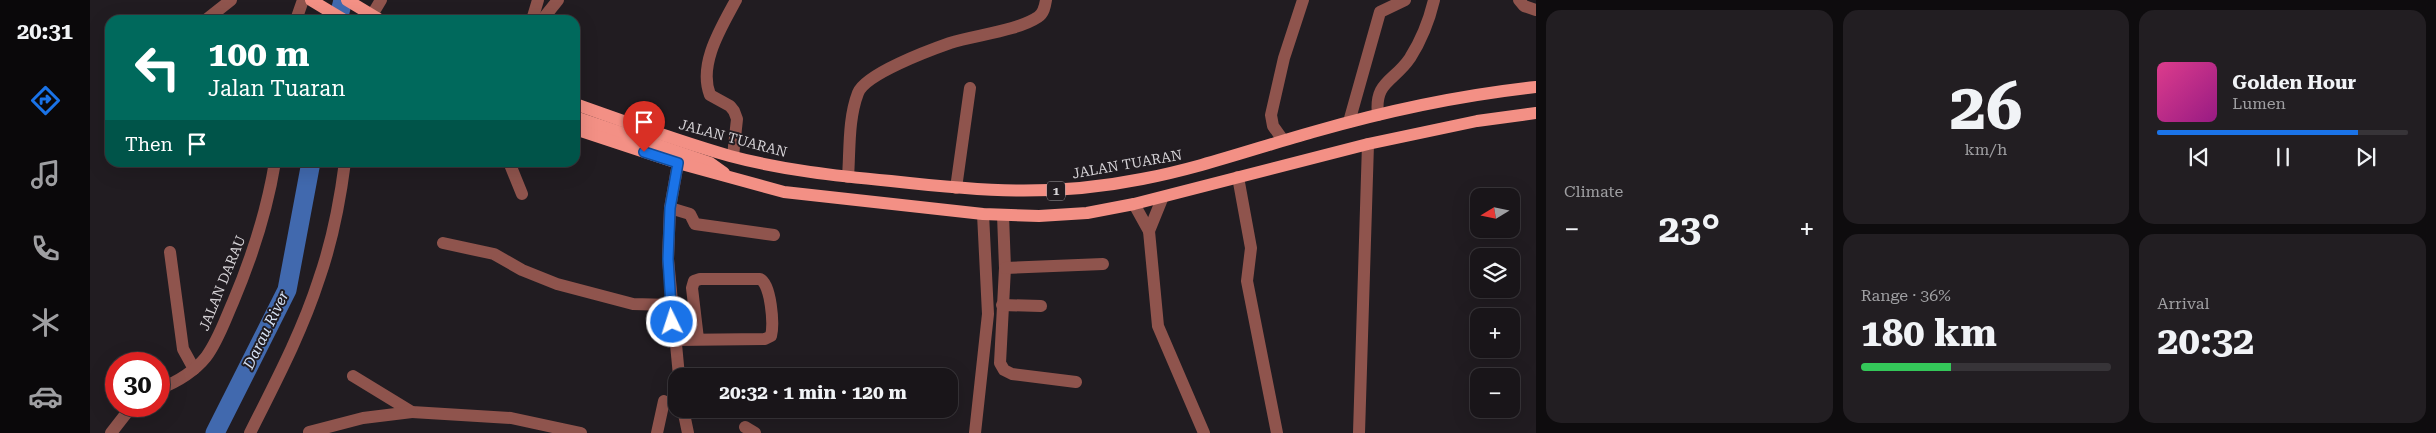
<!DOCTYPE html>
<meta charset="utf-8">
<style>
body{margin:0;font-family:"Roboto Serif",serif;background:#221e22;color:#f1f3f6;height:100vh;display:flex;flex-direction:column;font-size:19px;white-space:nowrap}
*{box-sizing:border-box;margin:0}
p{font-size:16px;color:#9f9fa2}
.icon{flex:none;width:28px;height:28px;fill:none;stroke:currentColor;stroke-width:2;stroke-linecap:round;stroke-linejoin:round}
.map{position:relative;flex:1;overflow:hidden}
.side{display:flex;flex-direction:column;gap:10px;padding:10px;background:#0e0c0e;width:900px}
.side>*{flex:none}
.guide{position:absolute;left:15px;top:15px;width:475px;height:152px;border-radius:15px;box-shadow:0 5px 20px #0002,0 0 0 1px #373438;background:#00695c;color:#fff;overflow:hidden}
.needle{width:32px;rotate:260deg}
.controls{position:absolute;left:1380px;top:188px;display:grid;gap:10px}
.controls a{display:grid;place-items:center;width:50px;height:50px;border-radius:10px;background:#191519;box-shadow:0 5px 20px #0002,0 0 0 1px #373438;font-size:25px}
.speed{position:absolute;left:15px;top:352px;display:flex;gap:10px;font-size:25px;font-weight:700;text-align:center}
.speed>*{display:grid;place-content:center;width:65px;height:65px;border-radius:50%;background:#191519;box-shadow:0 5px 20px #0002,0 0 0 1px #373438;line-height:1}
.speed .limit{border:8px solid #d22;background:#fff;color:#111}
.pin{position:absolute;display:grid;place-items:center;width:42px;height:42px;color:#fff;margin:-51px -21px;border-radius:50% 50% 50% 0;rotate:-45deg;box-shadow:0 0 5px #0007}
.pin .icon{rotate:45deg}
.me{position:absolute;width:55px;margin:-28px;rotate:356deg;stroke-linejoin:round;filter:drop-shadow(0 0 4px #0008)}
.turn{display:flex;align-items:center;gap:18px;height:105px;padding:0 20px;font-size:22px}
.turn .icon{width:65px;height:65px;stroke-width:2.5}
.turn b{display:block;font-size:35px;line-height:42px}
.then{display:flex;align-items:center;height:48px;padding:0 20px;background:#0003;gap:10px;font-size:19px}
.big{font-size:38px;font-weight:700;line-height:1.1}
.side .widget{flex:1;display:flex;flex-direction:column;justify-content:center;gap:8px;min-width:0;padding:0 18px;border-radius:15px;background:#221e22}
.side .dial{align-items:center;gap:0}
.dial b{font-size:65px;line-height:1}
.song{display:flex;align-items:center;gap:15px}
.cover{width:60px;height:60px;border-radius:8px;background:linear-gradient(135deg,hsl(330 70% 55%),hsl(310 70% 35%))}
.played{height:5px;border-radius:2px;background:linear-gradient(90deg,#1a73e8 80%,#373438 80%)}
.keys{display:flex;justify-content:space-around;direction:ltr}
.heat{display:flex;justify-content:space-between;align-items:center;font-size:28px;direction:ltr}
.charge{height:8px;border-radius:4px;background:linear-gradient(90deg,#34c759 36%,#373438 0)}
.side .tiles{flex:1;display:grid;gap:10px;grid-template-columns:repeat(3,1fr)}
.widget:first-child{grid-row:span 2}
.trip{position:absolute;left:578px;top:368px;width:290px;height:50px;border-radius:15px;background:#191519;box-shadow:0 5px 20px #0002,0 0 0 1px #373438;font-weight:700;line-height:50px;text-align:center}
main{display:flex;flex:1;min-height:0}
.dock{display:flex;flex-direction:column;width:90px;justify-content:space-around;align-items:center;background:#0a080a;color:#9f9fa2}
.dock .icon{width:35px;height:35px}
.dock .on{color:#1a73e8}
.dock b{font-size:22px;color:#f1f3f6}
.map>svg:first-child{display:block}
.lines{fill:none;stroke-linecap:round;stroke-linejoin:round}
.river{stroke:#4169ae;stroke-width:19}
.minor{stroke:#8f544d;stroke-width:12}
.major{stroke:#f39085;stroke-width:12}
.route-casing{stroke:#114b97;stroke-width:12}
.route{stroke:#1a73e8;stroke-width:9}
.labels{text-anchor:middle;dominant-baseline:central;stroke-width:4;stroke-linejoin:round;paint-order:stroke}
.shield{fill:#211c21;stroke:#a09ca0;stroke-width:1}
.shield-label{font-size:12px;font-weight:bold;fill:#d6d3d7}
.street-label{font-size:14px;fill:#d6d3d7;stroke:#211c21}
.water-label{font-size:15px;font-style:italic;fill:#d7e3f6;stroke:#211c21}
</style>
<main>
<nav class="dock">
<b>20:31</b>
<svg class="icon on" aria-label="directions" viewBox="0 0 24 24"><path d="M12 3l9 9-9 9-9-9zM9 14v-3h6M13 9l2 2-2 2"/></svg>
<svg class="icon" aria-label="music" viewBox="0 0 24 24"><path d="M9 18V5l10-2v13"/><circle cx="6" cy="18" r="3"/><circle cx="16" cy="16" r="3"/></svg>
<svg class="icon" aria-label="phone" viewBox="0 0 24 24"><path d="M5 4h4l2 5-3 2q2 4 5 5l2-3 5 2v4C11 20 4 13 5 4z"/></svg>
<svg class="icon" aria-label="climate" viewBox="0 0 24 24"><path d="M12 3v18M4 7l16 10M4 17L20 7"/></svg>
<svg class="icon" aria-label="car" viewBox="0 0 24 24"><path d="M5 17H2v-5l4-1 3-4h7l3 4 3 1v5h-3M9 17h6M6 11h13"/><circle cx="7" cy="17" r="2"/><circle cx="17" cy="17" r="2"/></svg>
</nav>
<div class="map">
<svg width="1446" height="433" viewBox="0 0 1446 433">
<rect width="100%" height="100%" fill="#211c21"/>
<g class="lines">
<g class="river">
<path d="M248,20L253,0"/>
<path d="M125,433L197,290L221,162"/>
</g>
<g class="minor">
<path d="M1429,0L1434,6L1446,10"/>
<path d="M282,15L291,0"/>
<path d="M117,19L141,0"/>
<path d="M206,20L213,0"/>
<path d="M442,20L448,0"/>
<path d="M452,20L468,0"/>
<path d="M1288,115C1284,81 1304,82 1320,58C1332,39 1339,21 1344,0"/>
<path d="M1259,122L1290,12L1315,0"/>
<path d="M1193,140L1183,126L1181,115L1194,58L1213,0"/>
<path d="M643,156L647,119L644,111L640,106L620,95C608,64 631,28 646,0"/>
<path d="M419,162L432,194"/>
<path d="M588,163L580,208L578,259L589,376"/>
<path d="M758,177C760,150 758,119 768,93C775,74 840,50 860,43C885,35 927,31 948,17C954,13 955,6 956,0"/>
<path d="M1148,177L1161,248L1157,281L1187,433"/>
<path d="M866,188L880,88"/>
<path d="M1072,199L1059,231L1068,326L1114,433"/>
<path d="M1044,204L1059,231"/>
<path d="M580,208L600,214L605,224L684,235"/>
<path d="M913,215L915,268L910,363L914,370L922,374L986,382"/>
<path d="M353,243L404,254L432,270L467,284L543,304L581,305"/>
<path d="M80,252L93,349L104,369"/>
<path d="M915,268L1013,264"/>
<path d="M912,305L951,306"/>
<path d="M584,340L675,339L681,336C684,324 681,284 670,279H610L604,281L602,288L608,339"/>
<path d="M263,376L322,412L421,418L491,433"/>
<path d="M69,389C87,382 103,373 116,357C128,341 135,320 143,302C162,257 177,211 185,162"/>
<path d="M593,409L598,433"/>
<path d="M655,427L665,433"/>
<path d="M219,432L273,418L322,412"/>
<path d="M21,433L42,406"/>
<path d="M160,433C185,383 212,332 229,279C242,242 250,201 255,162"/>
<path d="M567,433L574,401"/>
<path d="M885,433L898,314L893,214"/>
<path d="M1269,433L1278,144"/>
</g>
<g class="major">
<path d="M221,0L254,20"/>
<path d="M257,0L290,20"/>
<path d="M485,104C536,122 587,141 640,156C692,170 747,176 801,181C890,191 962,197 1052,179C1110,168 1166,148 1223,132C1296,111 1371,95 1446,87"/>
<path d="M485,117L620,163L634,173"/>
<path d="M485,129L588,163L694,192L893,214L949,216L997,213L1044,204L1278,144L1387,121L1446,113"/>
</g>
</g>
<g class="lines">
<g class="route-casing">
<path id="route" d="M554,152L588,163L580,208L578,259L582,322"/>
</g>
<use href="#route" class="route"/>
</g>
<g class="labels">
<rect class="shield" x="957" y="181.5" width="18" height="19" rx="4"/>
<g class="shield-label">
<text x="966" y="191">1</text>
</g>
<g class="street-label">
<text transform="translate(643 138) rotate(15)">JALAN TUARAN</text>
<text transform="translate(1037 164) rotate(-10)">JALAN TUARAN</text>
<text transform="translate(132 283) rotate(-68)">JALAN DARAU</text>
</g>
<g class="water-label">
<text transform="translate(176 330) rotate(-64)">Darau River</text>
</g>
</g>
</svg>
<div class="controls">
<a><svg class="needle" viewBox="-14 -14 28 28"><path d="M0-13l5 13h-10z" fill="#e53935"/><path d="M0 13l5-13h-10z" fill="#9f9fa2"/></svg></a>
<a><svg class="icon" aria-label="layers" viewBox="0 0 24 24"><path d="M12 4l9 5-9 5-9-5zM3 14l9 5 9-5"/></svg></a>
<a>+</a>
<a>−</a>
</div>
<div class="speed"><div class="limit">30</div></div>
<div class="pin" style="left:554px;top:152px;background:#d93025"><svg class="icon" aria-label="arrive" viewBox="0 0 24 24"><path d="M6 21V4h12l-3 4 3 4H6"/></svg></div>
<svg class="me" style="left:582px;top:322px" viewBox="-20 -20 40 40"><circle r="17" fill="#1a73e8" stroke="#fff" stroke-width="3"/><path d="M0-11L8 9 0 5-8 9z" fill="#fff"/></svg>
<div class="trip">20:32 · 1 min · 120 m</div>
<div class="guide">
<div class="turn"><svg class="icon" aria-label="left" viewBox="0 0 24 24"><path d="M17 20v-9H6M10 6l-5 5 5 5"/></svg><div><b>100 m</b>Jalan Tuaran</div></div>
<div class="then">Then<svg class="icon" aria-label="arrive" viewBox="0 0 24 24"><path d="M6 21V4h12l-3 4 3 4H6"/></svg></div>
</div>
</div>
<section class="side">
<div class="tiles">
<div class="widget"><p>Climate</p>
<div class="heat"><a>−</a><b class="big">23°</b><a>+</a></div>
</div>
<div class="widget dial"><b>26</b><p>km/h</p></div>
<div class="widget">
<div class="song"><i class="cover"></i><div><b>Golden Hour</b><p>Lumen</p></div></div>
<div class="played"></div>
<div class="keys"><svg class="icon" aria-label="previous" viewBox="0 0 24 24"><path d="M18 5L8 12l10 7zM5 5v14"/></svg><svg class="icon" aria-label="pause" viewBox="0 0 24 24"><path d="M8 5v14M16 5v14"/></svg><svg class="icon" aria-label="next" viewBox="0 0 24 24"><path d="M6 5l10 7-10 7zM19 5v14"/></svg></div>
</div>
<div class="widget"><p>Range · 36%</p><b class="big">180 km</b><div class="charge"></div></div>
<div class="widget"><p>Arrival</p><b class="big">20:32</b></div>
</div>
</section>
</main>
